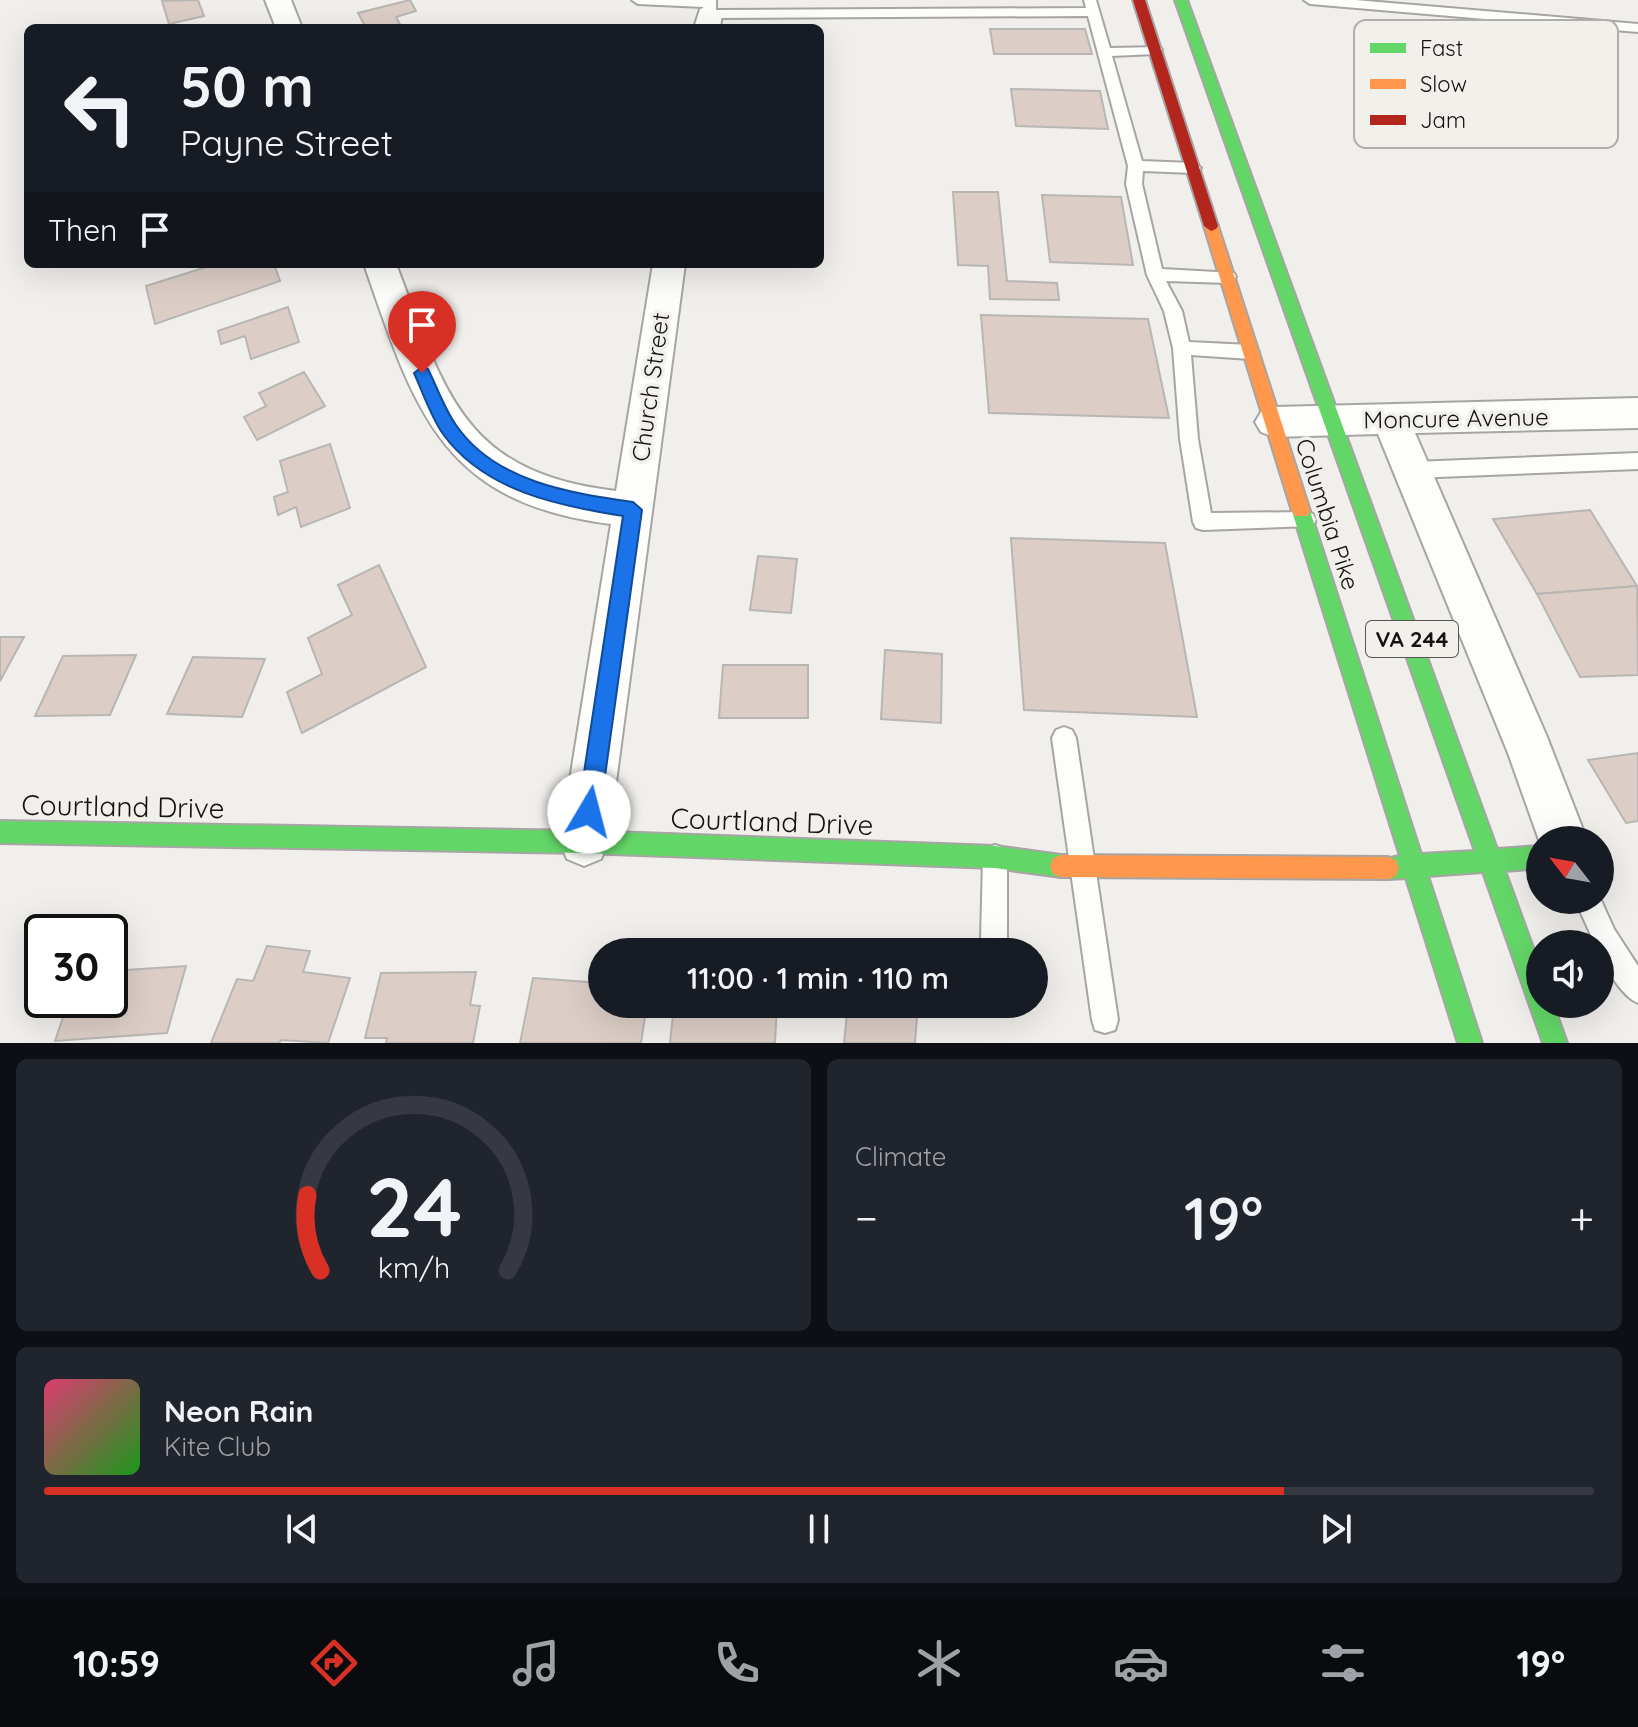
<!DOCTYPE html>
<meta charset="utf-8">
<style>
body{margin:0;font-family:Quicksand,sans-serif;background:#20242c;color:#f1f3f6;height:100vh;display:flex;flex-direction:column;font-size:30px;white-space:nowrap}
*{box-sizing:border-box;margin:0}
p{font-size:26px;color:#9ea1a6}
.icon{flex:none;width:44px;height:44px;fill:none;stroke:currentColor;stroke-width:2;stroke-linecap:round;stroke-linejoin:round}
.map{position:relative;height:1043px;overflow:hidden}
.panel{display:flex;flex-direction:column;gap:16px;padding:16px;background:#0d0f14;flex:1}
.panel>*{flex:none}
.hud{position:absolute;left:24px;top:24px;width:800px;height:244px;border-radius:12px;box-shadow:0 8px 32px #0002;background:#171b24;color:#f1f3f6;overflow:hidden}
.needle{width:52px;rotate:301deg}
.buttons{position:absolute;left:1526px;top:826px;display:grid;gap:16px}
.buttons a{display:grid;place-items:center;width:88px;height:88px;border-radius:50%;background:#171b24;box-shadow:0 8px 32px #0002;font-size:40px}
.speed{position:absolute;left:24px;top:914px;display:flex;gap:16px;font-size:40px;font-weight:700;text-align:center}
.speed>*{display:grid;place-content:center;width:104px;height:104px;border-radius:50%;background:#171b24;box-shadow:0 8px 32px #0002;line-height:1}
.speed .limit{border:4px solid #111;border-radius:12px;background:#fff;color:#111}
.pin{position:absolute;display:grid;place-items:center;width:68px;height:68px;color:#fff;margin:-82px -34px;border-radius:50% 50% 50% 0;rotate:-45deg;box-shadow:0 0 8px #0007}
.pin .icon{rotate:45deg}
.me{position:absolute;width:88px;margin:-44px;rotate:8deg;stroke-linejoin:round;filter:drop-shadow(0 0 6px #0008)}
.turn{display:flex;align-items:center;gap:28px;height:168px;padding:0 24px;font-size:36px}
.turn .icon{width:104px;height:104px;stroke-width:2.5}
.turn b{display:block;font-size:56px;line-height:68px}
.then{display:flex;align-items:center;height:76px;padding:0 24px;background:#0003;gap:16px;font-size:30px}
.big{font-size:60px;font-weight:600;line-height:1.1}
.panel .card{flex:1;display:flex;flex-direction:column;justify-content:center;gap:12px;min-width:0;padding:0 28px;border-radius:12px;background:#20242c}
.panel .dial{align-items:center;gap:0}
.dial svg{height:208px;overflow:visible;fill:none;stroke:#363941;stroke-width:7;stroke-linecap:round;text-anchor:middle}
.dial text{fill:#f1f3f6;stroke:none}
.song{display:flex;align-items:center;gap:24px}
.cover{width:96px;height:96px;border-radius:12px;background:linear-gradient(135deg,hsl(340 70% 55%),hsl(120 70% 35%))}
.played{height:8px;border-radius:4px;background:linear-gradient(90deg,#d93025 80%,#363941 80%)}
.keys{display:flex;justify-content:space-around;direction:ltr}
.heat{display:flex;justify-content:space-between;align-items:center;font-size:44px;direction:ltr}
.panel .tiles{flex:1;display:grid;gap:16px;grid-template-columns:1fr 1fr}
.card:last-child{grid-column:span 2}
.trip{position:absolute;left:588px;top:938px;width:460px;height:80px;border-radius:40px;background:#171b24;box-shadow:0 8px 32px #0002;font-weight:600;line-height:80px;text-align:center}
.tab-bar{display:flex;height:128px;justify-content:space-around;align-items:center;background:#090b0e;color:#9ea1a6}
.tab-bar .icon{width:56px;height:56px}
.tab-bar .on{color:#d93025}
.tab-bar b{font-size:36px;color:#f1f3f6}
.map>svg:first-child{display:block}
.building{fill:#dccec7;stroke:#b8b6b4;stroke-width:2}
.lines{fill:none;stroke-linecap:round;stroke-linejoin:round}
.lane-casing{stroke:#a7a5a3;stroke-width:4}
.street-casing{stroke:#a7a5a3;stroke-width:4}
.fast-casing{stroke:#a7a5a3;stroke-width:4}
.slow-casing{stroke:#a7a5a3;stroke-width:4}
.jam-casing{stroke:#a7a5a3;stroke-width:4}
.lane{fill:#fdfdfc;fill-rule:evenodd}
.street{fill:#fdfdfc;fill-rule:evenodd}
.fast{fill:#63d668;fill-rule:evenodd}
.slow{fill:#ff974d;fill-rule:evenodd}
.jam{fill:#b3261e;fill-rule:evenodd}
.route{fill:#1a73e8;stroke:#114b97;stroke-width:2}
.labels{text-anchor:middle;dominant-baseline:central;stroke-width:7;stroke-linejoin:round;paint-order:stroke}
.shield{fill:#f2f0eb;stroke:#575553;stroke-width:2}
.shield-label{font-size:22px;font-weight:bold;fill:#141312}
.street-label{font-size:24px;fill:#141312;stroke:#f2f0eb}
.near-street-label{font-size:28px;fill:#141312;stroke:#f2f0eb}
.key{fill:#f2f0eb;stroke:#afaeaa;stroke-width:2}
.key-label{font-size:22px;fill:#141312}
</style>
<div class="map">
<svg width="1638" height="1043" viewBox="0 0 1638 1043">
<rect width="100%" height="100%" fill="#f1efec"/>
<g class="building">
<path d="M198,0L204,16L169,24L162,1Z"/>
<path d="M410,0L416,11L396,17L400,24L385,28H366L358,13Z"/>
<path d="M990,29H1085L1092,54H994Z"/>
<path d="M1011,89L1100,91L1108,129L1016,126Z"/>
<path d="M953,192H998L1007,281L1057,283L1059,300L990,299L988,266L958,265Z"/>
<path d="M1042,195L1121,197L1133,265L1050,262Z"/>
<path d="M216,264H274L280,281L155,324L146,286Z"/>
<path d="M288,307L299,342L251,359L245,336L221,344L218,331Z"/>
<path d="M981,315L1148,319L1169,418L989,413Z"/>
<path d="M304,372L325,406L257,440L244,417L266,406L259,393Z"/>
<path d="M330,444L350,508L301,527L296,507L278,515L274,497L288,492L280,461Z"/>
<path d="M1590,510L1637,586L1537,594L1493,519Z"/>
<path d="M1011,538L1165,543L1197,717L1024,710Z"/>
<path d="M758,556L797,559L791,613L750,610Z"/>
<path d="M379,565L426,667L302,733L287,692L322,674L308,638L352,615L338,585Z"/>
<path d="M1637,586L1638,675L1580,677L1537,594Z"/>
<path d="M0,637H24L0,681Z"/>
<path d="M885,650L942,654L941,723L881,719Z"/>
<path d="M136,655L110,715L35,716L63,656Z"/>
<path d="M193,657L265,659L242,717L167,714Z"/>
<path d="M723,665H808V718H719Z"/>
<path d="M1638,753V821L1626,823L1588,760Z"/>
<path d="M267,946L310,951L303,972L350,978L328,1043L281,1040L279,1043H211L237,979L253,981Z"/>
<path d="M186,966L167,1033L55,1041L69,1000H110V971Z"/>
<path d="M476,972L470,1005L480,1006L473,1043H386L387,1038H365L381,973Z"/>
<path d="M533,978L602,983V1004H647L641,1043H520Z"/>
<path d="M674,1004H777L775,1043H670Z"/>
<path d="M848,1004H918L915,1043H844Z"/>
</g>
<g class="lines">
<g class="lane-casing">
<g id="lane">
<path d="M632,0H716V10L1086,8L1084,0H1096L1110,48L1160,47L1162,50L1155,54L1112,56L1142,161L1193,163L1201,168L1193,173L1143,171L1142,184L1162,269L1234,273L1236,277L1228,283L1166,281L1182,311L1189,342L1250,345L1259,352L1250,359L1191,355L1198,439L1211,513L1306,512L1313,514L1316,520L1313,526L1203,530L1196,528L1193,522L1180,439L1173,348L1164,311L1147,275L1126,184L1128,166L1088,16L709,18L703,14V7L638,4Z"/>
<path d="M1304,0H1355L1638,24V32L1310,4Z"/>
<path d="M1638,453V469L1413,478L1406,476L1403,470L1406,464L1413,462Z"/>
<path d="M1064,727L1072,730L1076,738L1118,1020L1115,1030L1105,1033L1095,1030L1092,1020L1052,738L1056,730Z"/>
<path d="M995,845L1004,848L1007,857V940L1003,949L996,952L985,949L981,940L983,857L986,848Z"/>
<path d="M1600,898L1614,929L1638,966V1003C1621,996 1600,962 1600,944H1595L1575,900Z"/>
</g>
</g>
<g class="street-casing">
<g id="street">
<path d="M265,0H291L302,28H276Z"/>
<path d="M709,6L722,14L720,28H694L700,9Z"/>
<path d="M364,264H396C445,392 462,473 616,491L653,264H685L608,842L601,859L584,866L567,859L560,842L611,524C440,503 414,408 364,264Z"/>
<path d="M1638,398V428L1415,433L1547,737L1587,840H1540V843L1508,753L1378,434L1274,437L1261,432L1255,422L1261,412L1274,407Z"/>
</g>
</g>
<g class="fast-casing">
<g id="fast">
<path d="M1175,0H1187L1497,849L1540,846V868L1505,871L1540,967V1004H1553L1567,1043H1543L1483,872L1428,876L1482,1043H1458L1406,878L1388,879L1380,876L1377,868L1380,860L1400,856L1292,511L1295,506H1307L1310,511L1421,854L1475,851Z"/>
<path d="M0,821L584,831L995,846L1061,855L1069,858L1072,866L1069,874L1061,877L995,868L584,853L0,843Z"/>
</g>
</g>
<g class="slow-casing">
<g id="slow">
<path d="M1211,221L1218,226L1310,511L1307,516H1295L1292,511L1204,226Z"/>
<path d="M1061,855L1388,857L1396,860L1399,868L1396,876L1388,879L1061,877L1053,874L1050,866L1053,858Z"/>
</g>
</g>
<g class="jam-casing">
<path id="jam" d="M1133,0H1145L1218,226L1216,229L1211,231L1204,226Z"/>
</g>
<use href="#lane" class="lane"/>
<use href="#street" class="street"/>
<use href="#fast" class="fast"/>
<use href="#slow" class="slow"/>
<use href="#jam" class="jam"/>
</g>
<path class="route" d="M422,367L428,369C437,387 444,408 456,425C495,482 570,493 633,502L642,510L600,812L596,820L589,823L581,820L578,812L623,516C559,506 484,491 443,434C431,417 423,393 414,373Z"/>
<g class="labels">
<rect class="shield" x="1366" y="621" width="92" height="36" rx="6"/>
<g class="shield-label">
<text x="1412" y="639">VA 244</text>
</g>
<g class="street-label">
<text transform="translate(650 387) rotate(-82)">Church Street</text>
<text transform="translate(1456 418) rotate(-1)">Moncure Avenue</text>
<text transform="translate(1328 514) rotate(72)">Columbia Pike</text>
</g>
<g class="near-street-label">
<text transform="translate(123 806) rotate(1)">Courtland Drive</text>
<text transform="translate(772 821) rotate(2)">Courtland Drive</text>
</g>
</g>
<rect x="1354" y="20" width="264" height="128" rx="12" class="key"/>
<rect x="1370" y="43" width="36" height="10" fill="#63d668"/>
<rect x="1370" y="79" width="36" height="10" fill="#ff974d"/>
<rect x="1370" y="115" width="36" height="10" fill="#b3261e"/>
<g class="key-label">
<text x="1420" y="56">Fast</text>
<text x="1420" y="92">Slow</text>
<text x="1420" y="128">Jam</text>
</g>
</svg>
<div class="buttons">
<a><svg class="needle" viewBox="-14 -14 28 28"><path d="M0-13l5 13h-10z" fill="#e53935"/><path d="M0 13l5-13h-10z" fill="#9ea1a6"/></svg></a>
<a><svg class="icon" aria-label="sound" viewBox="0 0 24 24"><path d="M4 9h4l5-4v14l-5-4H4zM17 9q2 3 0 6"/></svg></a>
</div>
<div class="speed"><div class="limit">30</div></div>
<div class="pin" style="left:422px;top:373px;background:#d93025"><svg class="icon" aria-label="arrive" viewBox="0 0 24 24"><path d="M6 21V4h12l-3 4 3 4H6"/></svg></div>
<svg class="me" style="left:589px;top:812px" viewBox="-20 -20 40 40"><circle r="19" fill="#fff"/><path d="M0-13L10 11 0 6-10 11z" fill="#1a73e8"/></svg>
<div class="trip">11:00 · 1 min · 110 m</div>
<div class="hud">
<div class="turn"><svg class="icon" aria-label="left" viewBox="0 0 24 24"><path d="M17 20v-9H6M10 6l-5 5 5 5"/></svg><div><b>50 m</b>Payne Street</div></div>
<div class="then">Then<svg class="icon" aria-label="arrive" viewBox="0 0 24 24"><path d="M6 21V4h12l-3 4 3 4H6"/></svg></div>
</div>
</div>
<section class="panel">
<div class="tiles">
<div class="card dial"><svg viewBox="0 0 100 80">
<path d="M14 69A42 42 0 1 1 86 69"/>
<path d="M14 69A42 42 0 0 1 9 40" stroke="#d93025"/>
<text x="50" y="56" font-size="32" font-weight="700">24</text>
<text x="50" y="72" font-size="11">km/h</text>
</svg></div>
<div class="card"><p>Climate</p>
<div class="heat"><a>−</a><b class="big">19°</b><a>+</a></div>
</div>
<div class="card">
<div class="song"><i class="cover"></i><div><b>Neon Rain</b><p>Kite Club</p></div></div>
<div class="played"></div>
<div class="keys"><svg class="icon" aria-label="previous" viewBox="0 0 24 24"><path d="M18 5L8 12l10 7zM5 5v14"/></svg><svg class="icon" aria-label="pause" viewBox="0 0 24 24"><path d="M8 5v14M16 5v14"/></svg><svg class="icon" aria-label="next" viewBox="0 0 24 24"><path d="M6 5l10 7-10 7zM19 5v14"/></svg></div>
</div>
</div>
</section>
<nav class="tab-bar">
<b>10:59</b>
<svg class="icon on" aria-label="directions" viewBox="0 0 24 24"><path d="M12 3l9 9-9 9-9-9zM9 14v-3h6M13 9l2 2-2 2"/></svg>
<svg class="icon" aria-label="music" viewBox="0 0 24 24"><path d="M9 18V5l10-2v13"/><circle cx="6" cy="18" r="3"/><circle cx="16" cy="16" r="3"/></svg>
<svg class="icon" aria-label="phone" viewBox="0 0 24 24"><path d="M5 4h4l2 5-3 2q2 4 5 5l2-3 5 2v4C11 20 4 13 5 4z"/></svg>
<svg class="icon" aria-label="climate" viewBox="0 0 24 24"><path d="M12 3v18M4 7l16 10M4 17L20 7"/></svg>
<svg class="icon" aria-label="car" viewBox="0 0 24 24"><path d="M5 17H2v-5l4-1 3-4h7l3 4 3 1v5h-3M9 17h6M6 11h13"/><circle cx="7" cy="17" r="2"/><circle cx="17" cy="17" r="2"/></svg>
<svg class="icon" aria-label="filters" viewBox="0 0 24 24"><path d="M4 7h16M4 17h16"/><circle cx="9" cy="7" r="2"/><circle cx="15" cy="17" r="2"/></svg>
<b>19°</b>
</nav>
